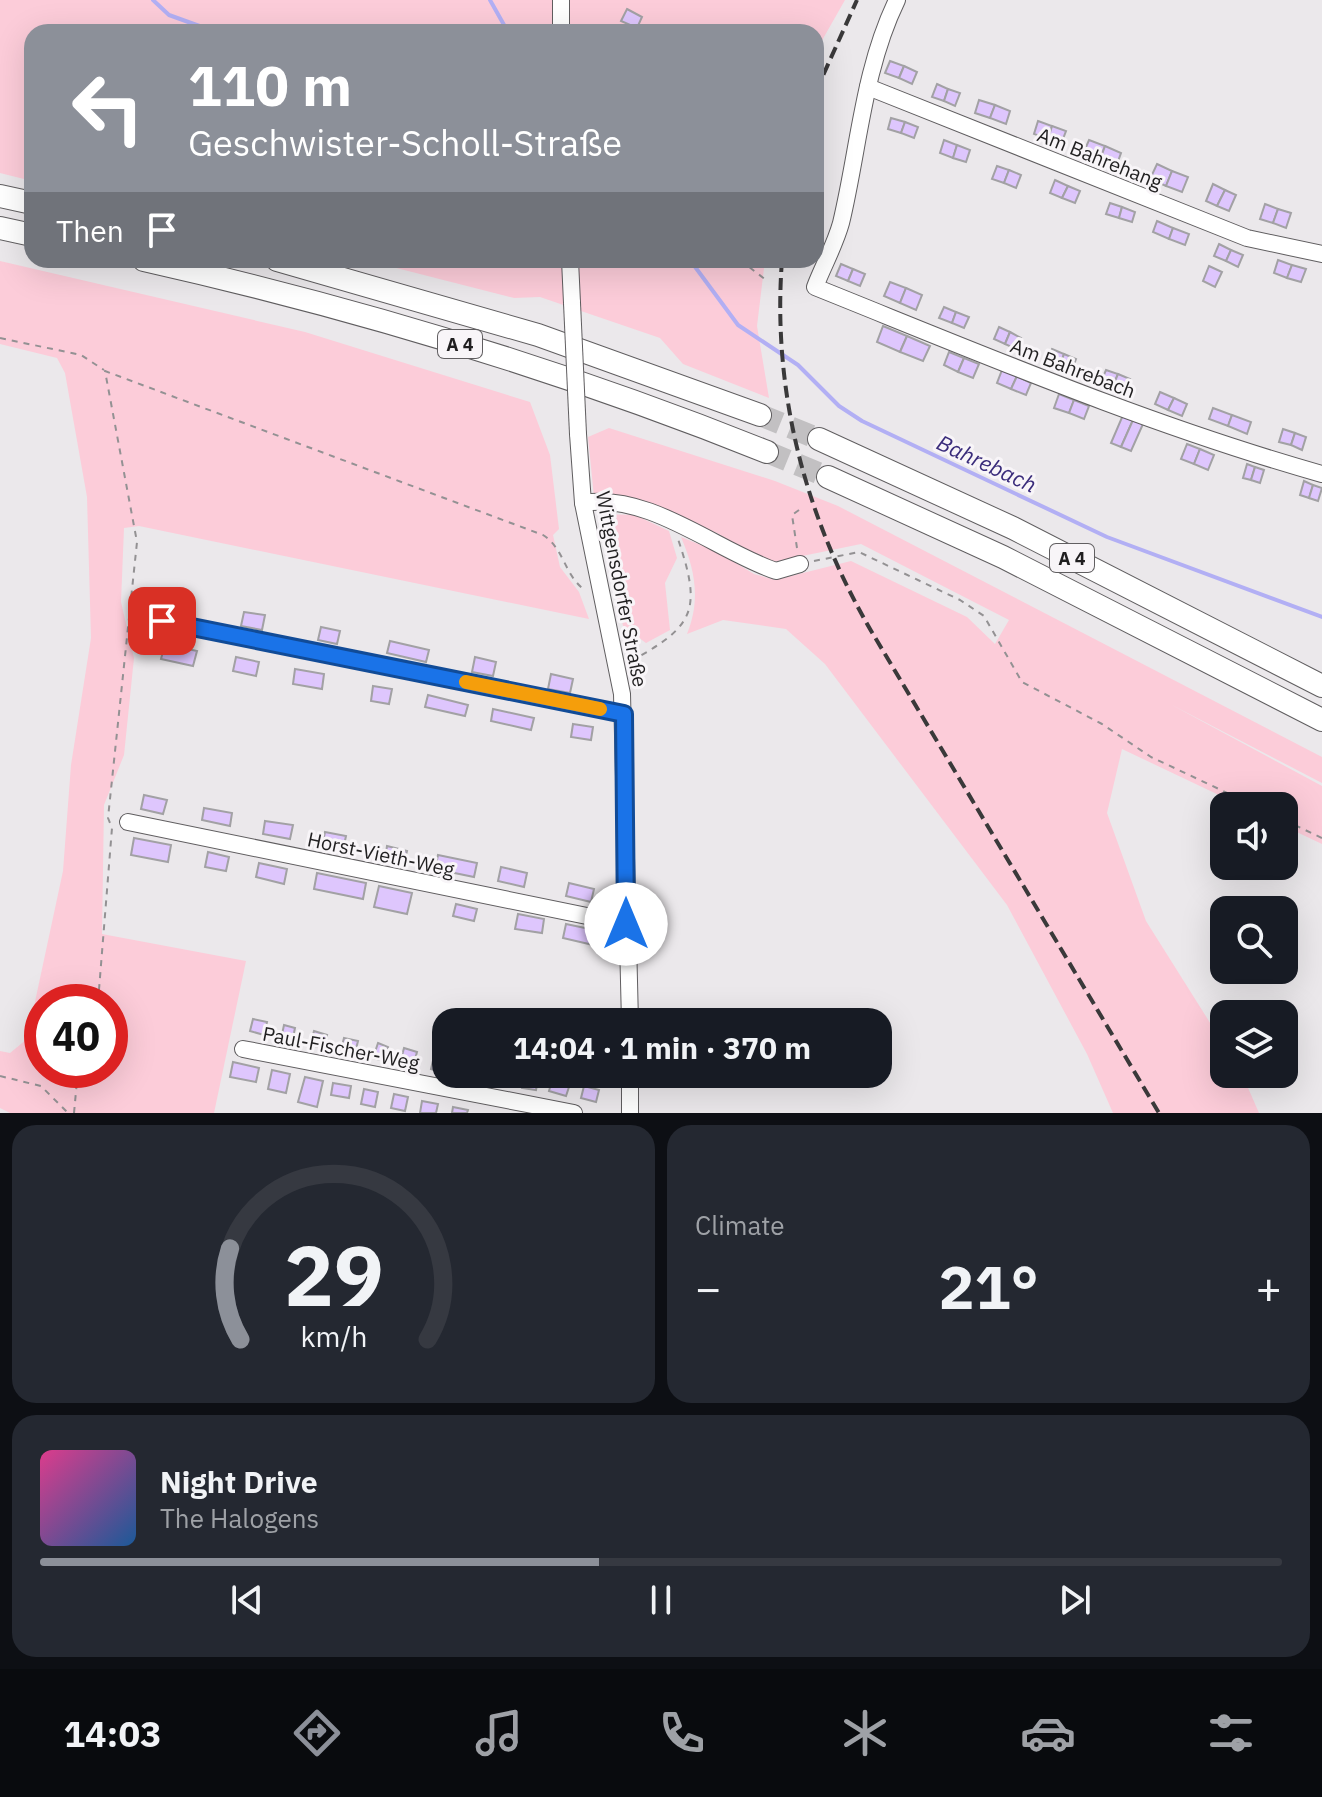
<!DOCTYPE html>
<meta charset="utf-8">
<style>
body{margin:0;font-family:"IBM Plex Sans",sans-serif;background:#242831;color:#f1f3f6;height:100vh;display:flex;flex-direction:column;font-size:30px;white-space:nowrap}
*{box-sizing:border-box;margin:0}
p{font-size:26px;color:#9ea1a6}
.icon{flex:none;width:44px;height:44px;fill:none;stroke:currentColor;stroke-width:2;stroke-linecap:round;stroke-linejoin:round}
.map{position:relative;height:1113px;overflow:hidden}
.panel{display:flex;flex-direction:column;gap:12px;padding:12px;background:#0d0f14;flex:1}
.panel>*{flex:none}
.top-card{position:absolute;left:24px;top:24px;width:800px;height:244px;border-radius:24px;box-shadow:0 8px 32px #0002;background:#8c9099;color:#fff;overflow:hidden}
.buttons{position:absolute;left:1210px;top:792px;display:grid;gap:16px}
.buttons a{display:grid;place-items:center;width:88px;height:88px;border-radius:16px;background:#171b24;box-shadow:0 8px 32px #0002;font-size:40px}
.speed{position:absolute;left:24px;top:984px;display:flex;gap:16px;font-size:40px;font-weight:700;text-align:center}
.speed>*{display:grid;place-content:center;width:104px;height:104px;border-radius:50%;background:#171b24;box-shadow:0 8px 32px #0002;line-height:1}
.speed .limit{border:12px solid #d22;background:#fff;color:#111}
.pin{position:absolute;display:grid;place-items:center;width:68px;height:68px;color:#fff;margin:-34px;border-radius:16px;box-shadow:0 4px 12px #0006}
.me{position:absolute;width:88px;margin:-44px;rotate:0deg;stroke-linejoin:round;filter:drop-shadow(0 0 6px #0008)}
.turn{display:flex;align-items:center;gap:28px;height:168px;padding:0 32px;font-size:36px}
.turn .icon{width:104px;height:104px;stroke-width:2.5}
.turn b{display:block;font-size:56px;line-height:68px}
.then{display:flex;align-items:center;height:76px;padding:0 32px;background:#0003;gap:16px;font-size:30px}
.big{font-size:60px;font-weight:700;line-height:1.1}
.panel .tile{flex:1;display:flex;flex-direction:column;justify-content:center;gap:12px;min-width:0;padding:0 28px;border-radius:24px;background:#242831}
.panel .dial{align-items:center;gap:0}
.dial svg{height:208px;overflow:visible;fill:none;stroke:#363941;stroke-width:7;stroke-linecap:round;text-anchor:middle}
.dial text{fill:#f1f3f6;stroke:none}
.song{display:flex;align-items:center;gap:24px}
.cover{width:96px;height:96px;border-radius:12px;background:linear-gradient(135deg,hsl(330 70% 55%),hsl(210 70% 35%))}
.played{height:8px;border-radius:4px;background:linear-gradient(90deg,#8c9099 45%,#363941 45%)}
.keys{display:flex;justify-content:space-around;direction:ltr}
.heat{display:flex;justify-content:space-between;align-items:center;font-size:44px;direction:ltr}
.panel .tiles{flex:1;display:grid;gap:12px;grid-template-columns:1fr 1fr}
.tile:last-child{grid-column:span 2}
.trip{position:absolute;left:432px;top:1008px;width:460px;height:80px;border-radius:24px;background:#171b24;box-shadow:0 8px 32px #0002;font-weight:700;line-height:80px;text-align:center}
.tabs{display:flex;height:128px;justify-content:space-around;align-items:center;background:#090b0e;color:#9ea1a6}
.tabs .icon{width:56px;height:56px}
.tabs .current{color:#8c9099}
.tabs b{font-size:36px;color:#f1f3f6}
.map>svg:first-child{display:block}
.green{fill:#fcccd9;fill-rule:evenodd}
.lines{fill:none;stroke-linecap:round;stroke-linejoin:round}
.stream{stroke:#b2aff4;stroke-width:4}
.building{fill:#dec6fd;stroke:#a2a1a4;stroke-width:2}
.highway-tunnel{stroke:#c2c0c2;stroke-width:22;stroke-dasharray:22 11;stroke-linecap:butt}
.minor-casing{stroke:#605e60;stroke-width:18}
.highway-casing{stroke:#605e60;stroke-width:24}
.path{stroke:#939193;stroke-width:2;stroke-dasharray:6 6;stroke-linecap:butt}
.minor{stroke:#fff;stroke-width:16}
.highway{stroke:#fff;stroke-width:22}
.rail{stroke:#3a393a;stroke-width:4;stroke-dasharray:12 6;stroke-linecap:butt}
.minor-bridge-casing{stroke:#605e60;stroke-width:18;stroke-linecap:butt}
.minor-bridge{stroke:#fff;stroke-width:16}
.route-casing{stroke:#114b97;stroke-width:20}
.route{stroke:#1a73e8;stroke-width:14}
.slow{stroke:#f59e0b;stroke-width:14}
.labels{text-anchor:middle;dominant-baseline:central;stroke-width:6;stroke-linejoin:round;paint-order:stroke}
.shield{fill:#f8f5f8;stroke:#615f61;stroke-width:2}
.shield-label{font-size:18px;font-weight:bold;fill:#201f20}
.street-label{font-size:20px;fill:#201f20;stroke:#f8f5f8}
.water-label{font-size:22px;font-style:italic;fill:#3a2c7b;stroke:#f8f5f8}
</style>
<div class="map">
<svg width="1322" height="1113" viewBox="0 0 1322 1113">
<rect width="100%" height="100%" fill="#ebe8eb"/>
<g class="green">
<path d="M0,0H845L816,51V32H32V181L0,173Z"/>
<path d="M365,260H765L757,326L769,398L683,364L660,338L540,297L514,298Z"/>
<path d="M0,261L305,332L530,402L550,455L559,529L553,535L560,567L579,592L589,619L139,526L124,528L121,602L134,658L124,755L104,805L102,934L246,961L214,1113H10L0,1108V1051L10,1053L27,1039L63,871L71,765L91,638L87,497L65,373L57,358L0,344ZM110,1002V1070H42V1002Z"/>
<path d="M609,428L775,481L838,506L1322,757V783L1170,704L1322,786V844L1284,826V806H1242L1122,749L1107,813L1146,921L1224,1045V1074H1242L1259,1113H1113L1087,1054L1007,905L825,664L786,629L723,620L687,634C701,599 695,570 681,537L716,551L754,574L775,580L851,561L967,617L995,644L1009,620L861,544L773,562L755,556L717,533L635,500L594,497L588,437Z"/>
<path d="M600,514L635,515L669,531L677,558L665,583L670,630L646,643L623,626Z"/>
</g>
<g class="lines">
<g class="stream">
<path d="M153,0L169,15L216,32"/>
<path d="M490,0L508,32"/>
<path d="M690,260L738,325L798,365L839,406L862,421L1107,537L1322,617"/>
</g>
</g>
<g class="building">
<path d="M627,9L642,17L637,28L621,21Z"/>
<path d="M890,61L904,66L899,78L885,73Z"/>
<path d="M904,66L917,72L912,84L899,78Z"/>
<path d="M937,84L948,89L944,101L932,97Z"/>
<path d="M948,89L960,93L955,106L944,101Z"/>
<path d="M979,100L995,105L990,118L975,113Z"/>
<path d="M995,105L1010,111L1006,124L990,118Z"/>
<path d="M891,118L905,122L901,133L888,129Z"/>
<path d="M1038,121L1052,126L1048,139L1034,134Z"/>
<path d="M905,122L918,127L914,138L901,133Z"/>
<path d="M1052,126L1066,131L1061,144L1048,139Z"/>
<path d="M944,140L957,145L953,158L940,153Z"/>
<path d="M1089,140L1105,146L1100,160L1083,154Z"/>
<path d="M957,145L970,150L966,162L953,158Z"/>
<path d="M1105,146L1121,153L1116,167L1100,160Z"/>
<path d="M1157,164L1172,171L1166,186L1150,179Z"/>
<path d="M997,166L1009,170L1004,183L992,179Z"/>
<path d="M1009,170L1021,175L1016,188L1004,183Z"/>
<path d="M1172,171L1188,177L1182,192L1166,186Z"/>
<path d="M1055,180L1068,186L1062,198L1050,193Z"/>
<path d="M1213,184L1225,190L1217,206L1206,201Z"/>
<path d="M1068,186L1080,191L1075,203L1062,198Z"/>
<path d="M1225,190L1236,195L1229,211L1217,206Z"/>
<path d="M1110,203L1122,207L1119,218L1106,214Z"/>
<path d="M1265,204L1278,209L1273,223L1260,219Z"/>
<path d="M1122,207L1135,212L1132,222L1119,218Z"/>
<path d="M1278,209L1291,213L1286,228L1273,223Z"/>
<path d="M1157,221L1173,228L1169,239L1153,232Z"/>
<path d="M1173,228L1189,234L1185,245L1169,239Z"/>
<path d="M1219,244L1231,250L1226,261L1214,256Z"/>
<path d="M1231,250L1243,255L1238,267L1226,261Z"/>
<path d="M1278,260L1292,265L1287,278L1274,273Z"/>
<path d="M841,264L853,269L848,281L836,276Z"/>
<path d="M1292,265L1306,269L1301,282L1287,278Z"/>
<path d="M1209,266L1222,272L1215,287L1203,281Z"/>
<path d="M853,269L865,274L860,286L848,281Z"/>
<path d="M890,282L906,288L900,303L884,296Z"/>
<path d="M906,288L922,295L916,310L900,303Z"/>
<path d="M944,307L956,312L952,323L939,318Z"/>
<path d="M956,312L969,317L964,328L952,323Z"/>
<path d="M883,326L907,336L900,352L877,342Z"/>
<path d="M999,327L1010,332L1005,344L994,339Z"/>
<path d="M1010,332L1021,338L1016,349L1005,344Z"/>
<path d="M907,336L930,346L923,361L900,352Z"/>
<path d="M1052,349L1064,354L1060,365L1048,360Z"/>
<path d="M949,352L964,358L958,372L944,365Z"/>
<path d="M1064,354L1076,359L1072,370L1060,365Z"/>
<path d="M964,358L979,364L973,378L958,372Z"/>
<path d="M1002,370L1017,376L1011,389L997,383Z"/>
<path d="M1106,370L1118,374L1112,388L1100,384Z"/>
<path d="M1118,374L1130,379L1124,393L1112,388Z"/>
<path d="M1017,376L1031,383L1026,395L1011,389Z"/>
<path d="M1160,392L1174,398L1168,410L1155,404Z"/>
<path d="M1059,394L1074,400L1069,413L1054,408Z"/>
<path d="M1174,398L1187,404L1182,416L1168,410Z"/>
<path d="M1074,400L1089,406L1084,419L1069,413Z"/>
<path d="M1213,408L1232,415L1228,426L1209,419Z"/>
<path d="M1123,415L1133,420L1121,447L1111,443Z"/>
<path d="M1232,415L1251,422L1247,434L1228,426Z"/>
<path d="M1133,420L1143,424L1131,451L1121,447Z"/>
<path d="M1283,429L1295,433L1291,445L1279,442Z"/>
<path d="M1295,433L1306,437L1302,450L1291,445Z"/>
<path d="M1187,444L1200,449L1194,464L1181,459Z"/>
<path d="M1200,449L1214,455L1208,470L1194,464Z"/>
<path d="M1247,464L1255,467L1251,480L1243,478Z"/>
<path d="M1255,467L1264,470L1260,483L1251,480Z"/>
<path d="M1304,481L1313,485L1309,498L1300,495Z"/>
<path d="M1313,485L1322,488L1318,501L1309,498Z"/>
<path d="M169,598L189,602L187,615L166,610Z"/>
<path d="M244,612L265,615L262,630L241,626Z"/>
<path d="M321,627L340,631L337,644L318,640Z"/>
<path d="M390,641L429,650L426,662L387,653Z"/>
<path d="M165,644L197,651L193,666L161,659Z"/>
<path d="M236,657L259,662L256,676L233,671Z"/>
<path d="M475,657L496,662L493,676L472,672Z"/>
<path d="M295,669L324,674L322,689L293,684Z"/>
<path d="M551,674L573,679L570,693L548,689Z"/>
<path d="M373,686L392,689L389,704L371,701Z"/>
<path d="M428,695L468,705L465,716L425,707Z"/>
<path d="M493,709L534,718L531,730L491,721Z"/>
<path d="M573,724L593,727L591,740L571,737Z"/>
<path d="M144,795L167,800L163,814L141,809Z"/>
<path d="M204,808L232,813L230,826L202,820Z"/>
<path d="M265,821L293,825L290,839L263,834Z"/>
<path d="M325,832L346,836L343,850L322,846Z"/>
<path d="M134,838L171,845L168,862L131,855Z"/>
<path d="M387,846L407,851L404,863L385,859Z"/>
<path d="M208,852L229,857L226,871L205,867Z"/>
<path d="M438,855L477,863L474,877L435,869Z"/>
<path d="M259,863L287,869L284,884L256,877Z"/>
<path d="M501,867L527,873L524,887L498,881Z"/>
<path d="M317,873L366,883L363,899L314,889Z"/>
<path d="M569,883L594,889L591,902L566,896Z"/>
<path d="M379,886L412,893L407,914L374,907Z"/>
<path d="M456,904L477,909L474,921L453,916Z"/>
<path d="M518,914L544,919L542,933L515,929Z"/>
<path d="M566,924L609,933L606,948L563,938Z"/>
<path d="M253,1019L267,1022L264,1035L250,1031Z"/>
<path d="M284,1025L295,1028L292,1042L281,1039Z"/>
<path d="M314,1031L327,1035L323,1048L310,1045Z"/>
<path d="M344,1038L358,1041L355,1053L341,1050Z"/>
<path d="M378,1043L388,1047L384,1061L373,1058Z"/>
<path d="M404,1048L417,1052L413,1067L400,1063Z"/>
<path d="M434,1056L446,1059L443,1073L431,1069Z"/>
<path d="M233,1062L259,1068L256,1082L230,1077Z"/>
<path d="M272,1070L290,1074L286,1093L268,1089Z"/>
<path d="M493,1074H506L504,1083L492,1081Z"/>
<path d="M524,1074H539L536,1090L522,1088Z"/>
<path d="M554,1074L572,1078L566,1096L549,1091Z"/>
<path d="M305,1077L323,1081L317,1107L298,1102Z"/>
<path d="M333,1083L351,1086L349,1098L331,1095Z"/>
<path d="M584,1086L599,1090L596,1102L581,1098Z"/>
<path d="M364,1089L378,1092L375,1107L361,1104Z"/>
<path d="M394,1094L408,1097L405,1111L391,1108Z"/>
<path d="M422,1101L438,1104L436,1113H420Z"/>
<path d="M453,1107L468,1110L467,1113H452Z"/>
</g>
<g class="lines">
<g class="highway-tunnel">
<path d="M760,415L819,439"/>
<path d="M767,452L828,477"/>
</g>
<g class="minor-casing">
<g id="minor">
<path d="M561,0V32"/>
<path d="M897,0C863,70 859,148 841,223C835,245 823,266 815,287C982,354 1148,425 1322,474"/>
<path d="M868,87L1247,238L1322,254"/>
<path d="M570,260L572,303"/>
<path d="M578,434L583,503L622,694L630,1022"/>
<path d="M583,503C649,492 717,551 776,571L800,564"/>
<path d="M162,621L624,714"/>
<path d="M128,822L626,924"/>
<path d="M243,1049L574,1113"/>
<path d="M630,1074V1113"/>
</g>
</g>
<g class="highway-casing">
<g id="highway">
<path d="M0,196L32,203"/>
<path d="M0,228L32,235"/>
<path d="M144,260C357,308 565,371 767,452"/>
<path d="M277,260L538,335L760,415"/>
<path d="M819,439L1013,528L1322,686"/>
<path d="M828,477L1003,557L1322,720"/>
</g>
</g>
<g class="path">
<path d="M740,260L766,280"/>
<path d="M0,338L81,355L104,370"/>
<path d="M797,548L792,515L799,510"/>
<path d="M814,561L859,552L960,600L984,616L1022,682L1102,724L1151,757L1255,806"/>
<path d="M131,605L152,610"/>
<path d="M631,661C695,626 702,610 678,539"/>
<path d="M1284,820L1322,838"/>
<path d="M98,1002L112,828L108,818L137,542L105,371L543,535C565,549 564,576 586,591"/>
<path d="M0,1076L41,1086L68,1113"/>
<path d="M74,1113L78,1070"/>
</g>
<use href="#minor" class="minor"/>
<use href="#highway" class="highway"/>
<g class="rail">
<path d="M816,91L857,0"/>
<path d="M782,260C772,391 805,516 870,629L1159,1113"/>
</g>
<g class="minor-bridge-casing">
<path id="minor-bridge" d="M572,303L578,434"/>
</g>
<use href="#minor-bridge" class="minor-bridge"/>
</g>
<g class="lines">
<g class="route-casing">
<path id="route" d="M162,621L624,714L626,924"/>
</g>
<use href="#route" class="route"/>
<path class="slow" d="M466,682L600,709"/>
</g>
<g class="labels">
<g class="shield">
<rect x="438" y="330" width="44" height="28" rx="6"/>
<rect x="1050" y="544" width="44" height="28" rx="6"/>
</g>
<g class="shield-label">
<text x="460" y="344">A 4</text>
<text x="1072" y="558">A 4</text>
</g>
<g class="street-label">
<text transform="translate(1100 158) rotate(22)">Am Bahrehang</text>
<text transform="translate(1073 368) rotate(21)">Am Bahrebach</text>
<text transform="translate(622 589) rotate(79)">Wittgensdorfer Straße</text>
<text transform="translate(381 854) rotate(12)">Horst-Vieth-Weg</text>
<text transform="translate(341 1048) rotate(11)">Paul-Fischer-Weg</text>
</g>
<g class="water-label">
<text transform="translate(987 463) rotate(25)">Bahrebach</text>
</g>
</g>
</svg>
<div class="buttons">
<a><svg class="icon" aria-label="sound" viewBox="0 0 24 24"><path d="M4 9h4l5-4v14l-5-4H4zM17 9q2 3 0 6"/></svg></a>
<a><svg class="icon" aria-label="search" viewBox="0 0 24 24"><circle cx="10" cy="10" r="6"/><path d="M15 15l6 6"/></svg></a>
<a><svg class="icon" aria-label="layers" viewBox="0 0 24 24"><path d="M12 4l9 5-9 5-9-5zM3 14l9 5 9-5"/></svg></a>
</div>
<div class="speed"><div class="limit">40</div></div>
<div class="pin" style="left:162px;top:621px;background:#d93025"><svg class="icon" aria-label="arrive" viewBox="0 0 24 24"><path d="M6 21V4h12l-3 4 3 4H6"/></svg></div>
<svg class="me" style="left:626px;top:924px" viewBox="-20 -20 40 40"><circle r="19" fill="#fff"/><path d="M0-13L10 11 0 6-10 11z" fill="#1a73e8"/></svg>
<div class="trip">14:04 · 1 min · 370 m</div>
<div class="top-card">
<div class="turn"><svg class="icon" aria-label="left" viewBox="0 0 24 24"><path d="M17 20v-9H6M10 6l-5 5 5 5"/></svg><div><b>110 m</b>Geschwister-Scholl-Straße</div></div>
<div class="then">Then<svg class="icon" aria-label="arrive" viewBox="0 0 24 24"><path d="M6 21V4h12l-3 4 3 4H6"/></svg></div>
</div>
</div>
<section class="panel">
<div class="tiles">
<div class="tile dial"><svg viewBox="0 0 100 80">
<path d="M14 69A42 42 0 1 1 86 69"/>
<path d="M14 69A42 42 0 0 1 10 34" stroke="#8c9099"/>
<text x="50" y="56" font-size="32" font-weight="700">29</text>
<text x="50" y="72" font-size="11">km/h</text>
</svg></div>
<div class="tile"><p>Climate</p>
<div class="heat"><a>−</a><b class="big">21°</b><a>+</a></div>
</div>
<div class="tile">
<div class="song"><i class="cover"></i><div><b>Night Drive</b><p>The Halogens</p></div></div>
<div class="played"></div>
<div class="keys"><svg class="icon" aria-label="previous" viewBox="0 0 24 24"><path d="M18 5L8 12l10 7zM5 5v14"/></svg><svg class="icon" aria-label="pause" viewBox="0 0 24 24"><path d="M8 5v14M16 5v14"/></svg><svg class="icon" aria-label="next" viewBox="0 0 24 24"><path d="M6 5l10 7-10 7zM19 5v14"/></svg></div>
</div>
</div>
</section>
<nav class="tabs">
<b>14:03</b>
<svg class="icon current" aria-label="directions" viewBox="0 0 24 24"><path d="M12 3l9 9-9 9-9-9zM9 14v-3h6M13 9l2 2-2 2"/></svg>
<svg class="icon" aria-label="music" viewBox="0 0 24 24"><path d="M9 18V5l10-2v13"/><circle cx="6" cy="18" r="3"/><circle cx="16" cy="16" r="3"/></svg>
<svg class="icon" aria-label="phone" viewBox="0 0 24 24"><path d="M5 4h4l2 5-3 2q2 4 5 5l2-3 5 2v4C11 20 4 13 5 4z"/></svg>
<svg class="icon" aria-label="climate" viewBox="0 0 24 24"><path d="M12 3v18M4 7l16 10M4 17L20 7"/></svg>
<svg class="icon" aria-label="car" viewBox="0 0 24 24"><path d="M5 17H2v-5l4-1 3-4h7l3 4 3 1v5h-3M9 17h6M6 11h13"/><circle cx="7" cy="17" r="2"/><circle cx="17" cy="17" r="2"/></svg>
<svg class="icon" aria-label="filters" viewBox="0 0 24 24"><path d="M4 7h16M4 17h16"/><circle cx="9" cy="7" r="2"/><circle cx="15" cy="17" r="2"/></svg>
</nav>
